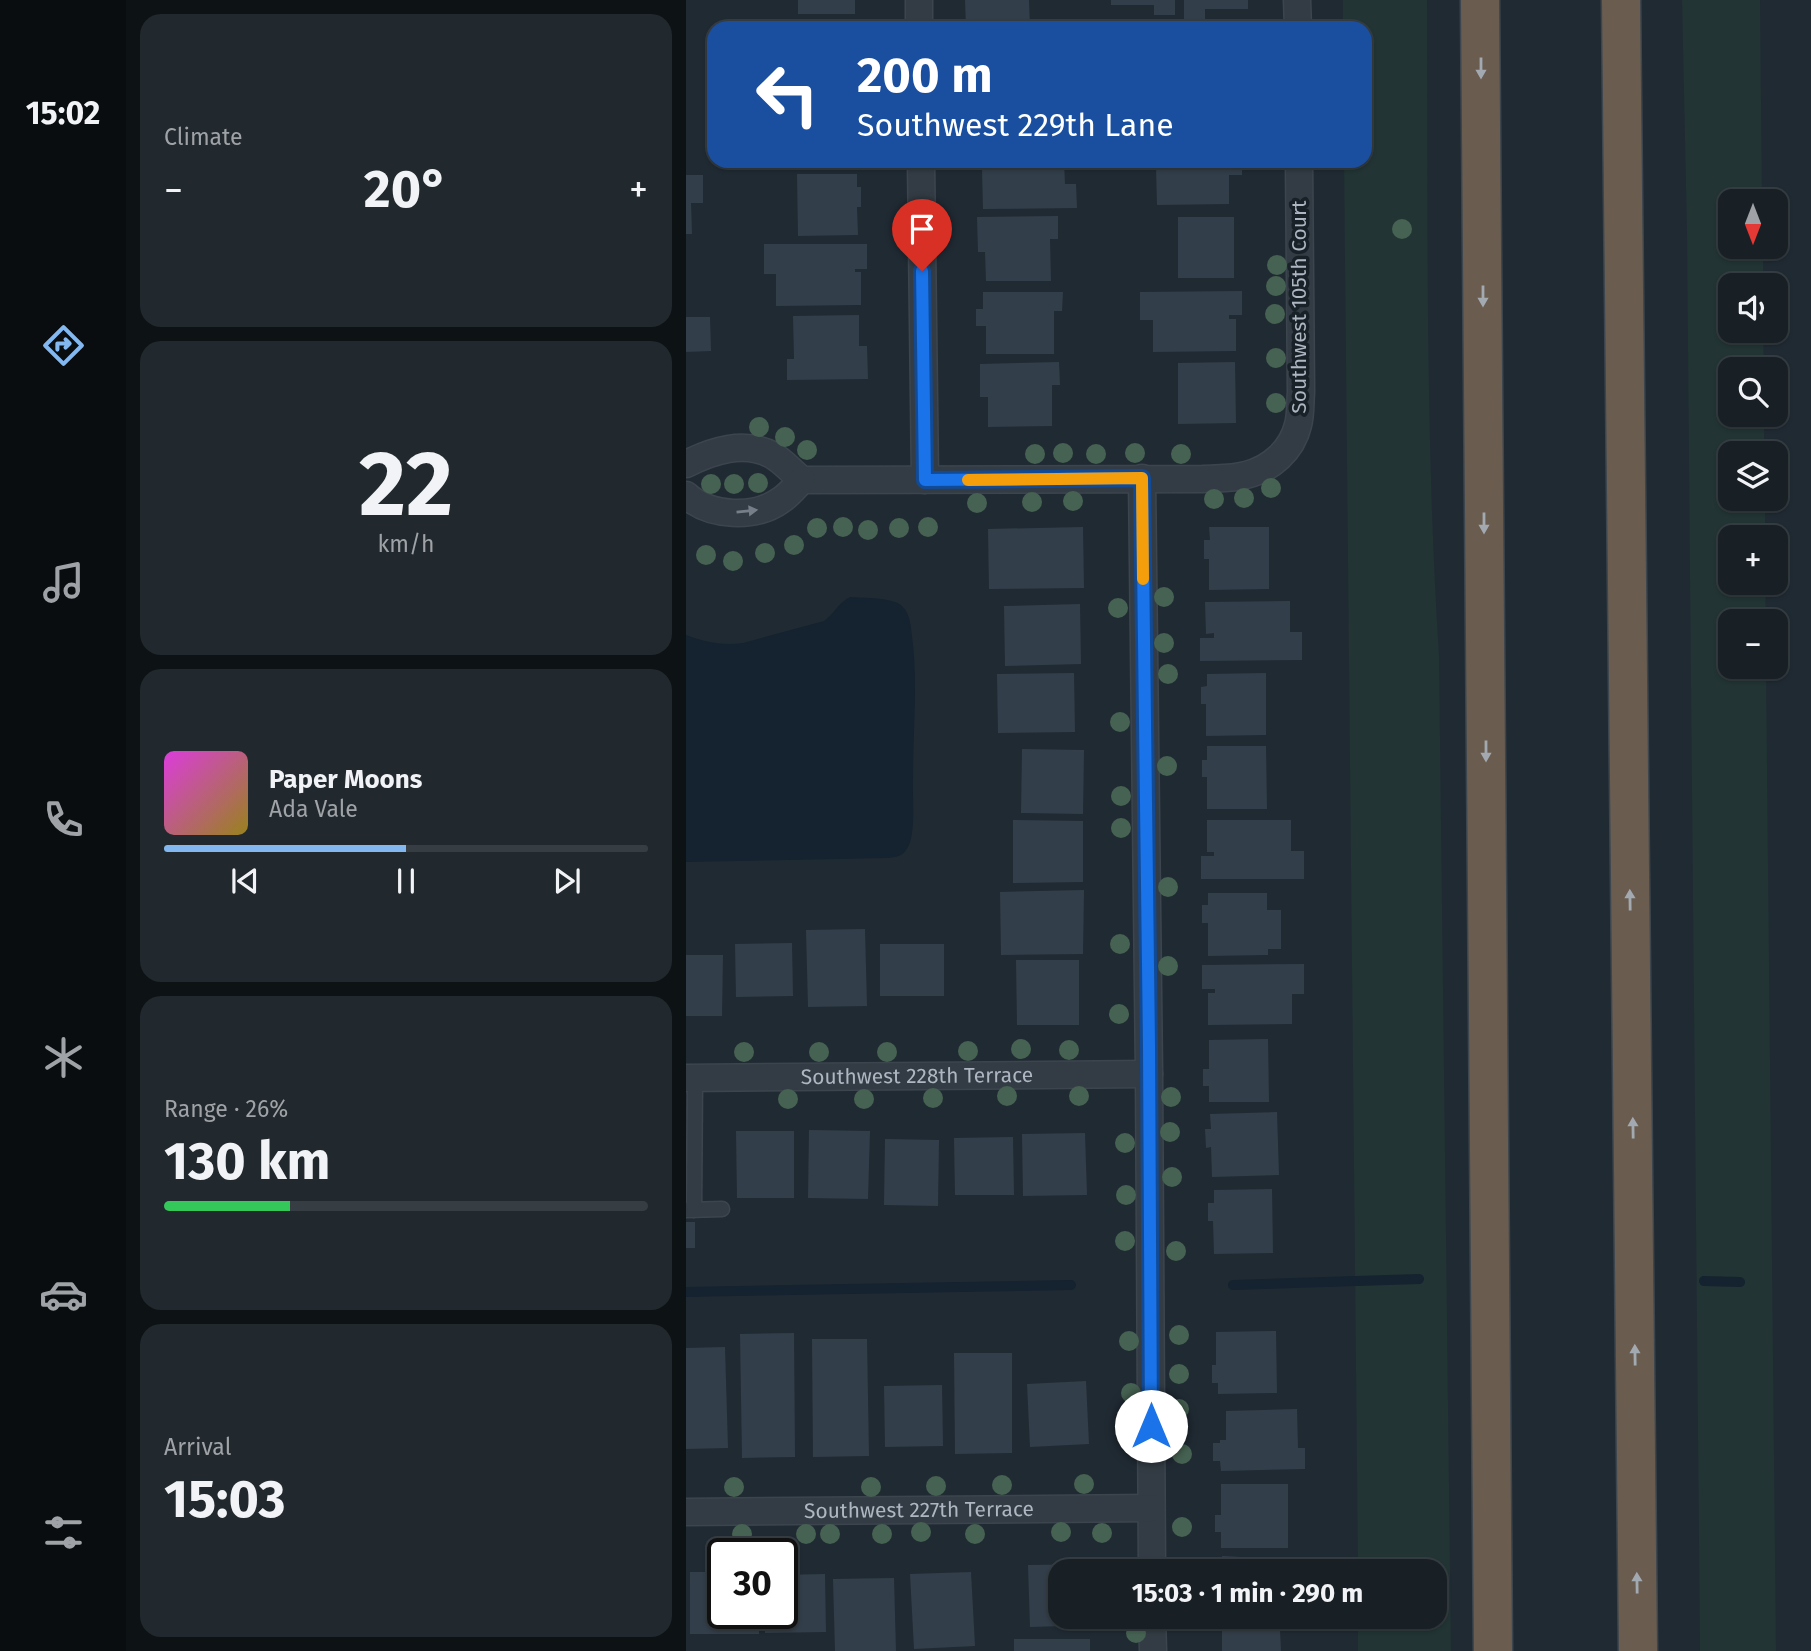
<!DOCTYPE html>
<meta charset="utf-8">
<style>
body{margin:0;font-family:"Fira Sans",sans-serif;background:#21282e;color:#f1f3f6;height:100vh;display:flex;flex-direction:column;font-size:26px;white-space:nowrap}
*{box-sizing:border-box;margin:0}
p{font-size:23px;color:#9fa3a7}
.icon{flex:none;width:38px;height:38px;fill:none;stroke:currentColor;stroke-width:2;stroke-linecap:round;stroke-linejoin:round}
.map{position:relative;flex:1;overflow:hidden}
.side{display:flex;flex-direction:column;gap:14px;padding:14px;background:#0d1215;width:560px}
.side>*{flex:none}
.guide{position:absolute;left:21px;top:21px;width:665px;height:147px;border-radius:21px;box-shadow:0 2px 5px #0004,0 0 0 2px #363e43;background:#1a4fa0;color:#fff;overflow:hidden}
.needle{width:46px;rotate:180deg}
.buttons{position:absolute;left:1032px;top:189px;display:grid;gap:14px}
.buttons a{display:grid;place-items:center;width:70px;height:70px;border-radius:14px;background:#182026;box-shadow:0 2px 5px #0004,0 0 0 2px #363e43;font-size:35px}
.speed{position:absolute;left:21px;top:1538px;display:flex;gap:14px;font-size:35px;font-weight:700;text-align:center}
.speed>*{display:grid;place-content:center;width:91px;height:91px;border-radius:50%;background:#182026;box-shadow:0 2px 5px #0004,0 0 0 2px #363e43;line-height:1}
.speed .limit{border:4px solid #111;border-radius:10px;background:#fff;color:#111}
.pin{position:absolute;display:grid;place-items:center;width:60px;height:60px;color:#fff;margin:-72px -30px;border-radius:50% 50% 50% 0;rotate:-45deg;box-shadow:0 0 7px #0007}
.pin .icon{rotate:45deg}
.me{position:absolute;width:77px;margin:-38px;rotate:0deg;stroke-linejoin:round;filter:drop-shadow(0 0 5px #0008)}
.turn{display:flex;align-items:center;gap:24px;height:147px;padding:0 35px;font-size:32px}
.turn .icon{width:91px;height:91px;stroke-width:2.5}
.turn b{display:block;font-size:49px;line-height:60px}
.big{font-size:52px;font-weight:700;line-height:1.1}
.side .widget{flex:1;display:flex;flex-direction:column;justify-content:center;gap:10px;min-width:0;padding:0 24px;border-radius:21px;background:#21282e}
.side .dial{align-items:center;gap:0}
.dial b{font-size:91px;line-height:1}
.song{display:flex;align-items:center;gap:21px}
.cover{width:84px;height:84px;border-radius:10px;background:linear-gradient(135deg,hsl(300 70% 55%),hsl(50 70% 35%))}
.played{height:7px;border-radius:4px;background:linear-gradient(90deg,#83b7f0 50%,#363e43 50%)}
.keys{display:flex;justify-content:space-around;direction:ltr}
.heat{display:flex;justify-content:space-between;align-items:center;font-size:38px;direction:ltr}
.charge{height:10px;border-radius:5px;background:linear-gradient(90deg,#34c759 26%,#363e43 0)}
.trip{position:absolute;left:362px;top:1559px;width:399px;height:70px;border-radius:21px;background:#182026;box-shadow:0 2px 5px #0004,0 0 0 2px #363e43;font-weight:700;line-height:70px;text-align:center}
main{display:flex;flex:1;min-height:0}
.tab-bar{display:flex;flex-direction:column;width:126px;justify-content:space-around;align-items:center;background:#0a0d0f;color:#9fa3a7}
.tab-bar .icon{width:49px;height:49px}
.tab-bar .active{color:#83b7f0}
.tab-bar b{font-size:32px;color:#f1f3f6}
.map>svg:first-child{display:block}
.green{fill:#223434}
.water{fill:#15222f}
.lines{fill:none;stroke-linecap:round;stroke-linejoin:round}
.stream{stroke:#15222f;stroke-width:10}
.building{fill:#323e4a}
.lane-casing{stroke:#3c454e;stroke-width:17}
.street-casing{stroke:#3c454e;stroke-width:29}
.highway-casing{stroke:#3d464e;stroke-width:41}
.lane{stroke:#333c44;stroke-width:14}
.street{stroke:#333c44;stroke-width:26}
.highway{stroke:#6a5d50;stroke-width:38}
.tree{fill:#466252}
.oneway{fill:#a3a9b0}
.oneway2{fill:#767f89}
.route-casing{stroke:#114b97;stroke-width:18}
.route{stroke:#1a73e8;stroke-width:12}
.slow{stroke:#f59e0b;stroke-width:12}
.labels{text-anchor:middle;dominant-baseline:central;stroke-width:7;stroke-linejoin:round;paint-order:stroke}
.street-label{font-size:21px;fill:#adb6c1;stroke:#192128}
</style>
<main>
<nav class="tab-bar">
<b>15:02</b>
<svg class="icon active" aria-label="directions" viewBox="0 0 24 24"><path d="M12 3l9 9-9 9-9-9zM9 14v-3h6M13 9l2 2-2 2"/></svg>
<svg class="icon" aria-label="music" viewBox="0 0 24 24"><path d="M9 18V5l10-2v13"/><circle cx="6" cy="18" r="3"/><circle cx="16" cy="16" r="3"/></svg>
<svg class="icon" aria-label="phone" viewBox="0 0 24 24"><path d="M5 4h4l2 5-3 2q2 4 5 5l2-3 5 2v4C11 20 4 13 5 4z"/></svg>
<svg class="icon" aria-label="climate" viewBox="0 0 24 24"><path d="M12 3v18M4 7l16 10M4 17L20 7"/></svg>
<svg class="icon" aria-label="car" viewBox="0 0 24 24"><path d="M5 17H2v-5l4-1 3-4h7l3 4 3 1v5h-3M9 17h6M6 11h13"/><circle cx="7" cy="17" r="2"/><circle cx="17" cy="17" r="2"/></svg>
<svg class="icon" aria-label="filters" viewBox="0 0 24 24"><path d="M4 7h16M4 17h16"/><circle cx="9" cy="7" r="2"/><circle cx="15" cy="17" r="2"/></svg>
</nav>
<section class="side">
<div class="widget"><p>Climate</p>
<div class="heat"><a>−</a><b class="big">20°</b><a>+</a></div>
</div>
<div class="widget dial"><b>22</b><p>km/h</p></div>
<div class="widget">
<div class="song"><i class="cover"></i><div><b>Paper Moons</b><p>Ada Vale</p></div></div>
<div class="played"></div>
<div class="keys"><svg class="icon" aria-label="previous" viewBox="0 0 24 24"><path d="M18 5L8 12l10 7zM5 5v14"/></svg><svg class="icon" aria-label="pause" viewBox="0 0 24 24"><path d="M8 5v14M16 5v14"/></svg><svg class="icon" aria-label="next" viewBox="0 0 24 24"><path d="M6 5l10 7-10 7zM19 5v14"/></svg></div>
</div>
<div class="widget"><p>Range · 26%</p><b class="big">130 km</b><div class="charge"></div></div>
<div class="widget"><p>Arrival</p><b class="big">15:03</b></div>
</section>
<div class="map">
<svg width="1125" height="1651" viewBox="0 0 1125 1651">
<rect width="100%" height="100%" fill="#202a33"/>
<g class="green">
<path d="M657,0H741C742,218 739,437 753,655L765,1651H672V1617H749V1572L672,1571L658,161H679V28H657Z"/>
<path d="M996,0H1074L1076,201H1045V247H1077V285H1045V331H1077L1078,369H1045V415H1078V453H1045V499H1079V537H1045V583H1079L1080,621H1045V667H1080L1090,1651H1014L1004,579L1001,234Z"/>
</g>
<path class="water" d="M164,597C178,598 206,597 216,606C224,613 225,627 226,636C232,680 227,731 227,776C226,796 230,827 223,845C218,856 212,857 202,858L0,862V635C19,642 36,646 57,643L138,621C148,614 153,602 164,597Z"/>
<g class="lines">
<g class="stream">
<path d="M1018,1281L1054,1282"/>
<path d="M547,1285L733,1279"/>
<path d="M0,1292L385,1285"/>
</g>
</g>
<g class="building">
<rect x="112" y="0" width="57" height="14"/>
<path d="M279,0H343L344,28H318V26L305,27V28H280Z"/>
<path d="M425,0H489V15H468V5H425Z"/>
<path d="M498,0H562V9H519V19H498Z"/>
<path d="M289,161H378L379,184H390L391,208L297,209L296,169H289Z"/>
<path d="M464,161H556V175H543V204L471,205L470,166H464Z"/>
<path d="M111,174H171V187H175V207H171L172,235L112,236Z"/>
<path d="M0,175H17V203H5L6,234H0Z"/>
<path d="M372,216V239H364L365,281H300L299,252H292L291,217Z"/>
<rect x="492" y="217" width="56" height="61"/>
<path d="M78,244H181V269H169V272H175V305L90,306V274H78Z"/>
<path d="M556,291V315H543V319H550V351L467,352V320H454V292Z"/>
<path d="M297,292H377L376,311H368V354H300V326H290V309H297Z"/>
<path d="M173,315V346H181L182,379L101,380V359H108L107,316Z"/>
<path d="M0,317H24L25,351L0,352Z"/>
<path d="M373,362L374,385H366V426L302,427V397H294V364Z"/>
<path d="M549,362L550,423L492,424V363Z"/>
<path d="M397,527L398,588L303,589L302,529Z"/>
<path d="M523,527H583V589L523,590V559H518V540H524Z"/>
<path d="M604,601V632H616V660L514,661V638H528V633L520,634L519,602Z"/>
<path d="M394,604L395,664L319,666L318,606Z"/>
<path d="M388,673L389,732L312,733L311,674Z"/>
<path d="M580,673V735L520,736V704H515V687L521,686V674Z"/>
<path d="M521,746H580L581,809H521V777H516V760H521Z"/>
<path d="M336,749L398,750L397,814L335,813Z"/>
<path d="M327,820L397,821V882L327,883Z"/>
<path d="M521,820H605V851H618V879H515V856H528V852H521Z"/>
<path d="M398,890L397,954L315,955L314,892Z"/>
<path d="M522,893H581V910H595V949H582V955L522,956V923H516V905H522Z"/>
<path d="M179,929L181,1006L122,1007L120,930Z"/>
<path d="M106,943L107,996L50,997L49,944Z"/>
<rect x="194" y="944" width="64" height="52"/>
<path d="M0,955H37L36,1016H0Z"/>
<path d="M330,960H393V1025H331Z"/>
<path d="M618,964V994H606V1024L522,1025V993H529V989H516V965Z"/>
<path d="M582,1039L583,1102H523V1086H517V1069H523V1040Z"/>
<path d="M591,1112L593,1175L526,1177L525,1147L520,1148L519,1129H525L524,1114Z"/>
<path d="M123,1130L184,1131L182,1199L122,1198Z"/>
<path d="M50,1131H108V1198H51Z"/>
<path d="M399,1133L401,1195L337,1196L336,1134Z"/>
<path d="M327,1137L328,1195H269L268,1138Z"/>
<path d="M199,1139L253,1140L252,1206L198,1205Z"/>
<path d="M586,1189L587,1253L528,1254L527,1221H522V1203H528V1190Z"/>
<rect x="0" y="1222" width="9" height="26"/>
<path d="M590,1331L591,1393L532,1394V1383H526V1365H530V1332Z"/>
<path d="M108,1333L109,1457L56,1458L54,1334Z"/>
<path d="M126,1339H181L183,1456L127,1457Z"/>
<path d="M39,1347L42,1448L0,1449V1348Z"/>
<path d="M268,1353H326V1453L269,1454Z"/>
<path d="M400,1381L403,1444L344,1447L341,1384Z"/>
<path d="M256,1385L257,1446L199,1447L198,1386Z"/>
<path d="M611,1409L612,1448H619V1469L535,1471L534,1461H527V1443H534V1440H540V1411Z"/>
<path d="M535,1484H602V1548H535V1532H529V1515H535Z"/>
<path d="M536,1556L616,1560V1572H535Z"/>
<path d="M410,1564L411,1572H374V1617H412V1625L344,1627L342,1565Z"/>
<path d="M4,1572H37V1614H73V1634H4Z"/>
<path d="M285,1572L289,1646L228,1649L224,1574Z"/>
<path d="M139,1574L140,1632L79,1633V1614H96V1575Z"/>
<path d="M208,1578L210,1651H149L147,1579Z"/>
<path d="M550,1617H605V1622L549,1619Z"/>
<path d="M536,1630H594L595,1651H536Z"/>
<rect x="328" y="1639" width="76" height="12"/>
</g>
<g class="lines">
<g class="lane-casing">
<g id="lane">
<path d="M0,1210L36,1209"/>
<path d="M8,1210L9,1078"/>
</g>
</g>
<g class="street-casing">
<g id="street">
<path d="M233,0V28"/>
<path d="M611,0L612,28"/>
<path d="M235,161L239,480"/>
<path d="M0,464C26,451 58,440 86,455C97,461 106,472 116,480L517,479C531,478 546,479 560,475C585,469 606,450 612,425C615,414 614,403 615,392L613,161"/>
<path d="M456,478L463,1074L466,1572"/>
<path d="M0,495C24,517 69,519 95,500C103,495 109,487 116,480"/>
<path id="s1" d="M0,1078L463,1074"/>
<path id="s2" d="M0,1512L465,1508"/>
<path d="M466,1617L467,1651"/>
</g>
</g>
<g class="highway-casing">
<g id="highway">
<path d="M794,0L807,1651"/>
<path d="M935,0L952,1651"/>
</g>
</g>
<use href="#lane" class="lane"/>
<use href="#street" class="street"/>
<use href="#highway" class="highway"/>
</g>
<g class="tree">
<circle cx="716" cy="229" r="10"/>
<circle cx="591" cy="265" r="10"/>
<circle cx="590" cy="286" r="10"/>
<circle cx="589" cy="314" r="10"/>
<circle cx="590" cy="358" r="10"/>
<circle cx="590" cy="403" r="10"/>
<circle cx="73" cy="427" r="10"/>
<circle cx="99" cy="437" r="10"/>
<circle cx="121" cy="450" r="10"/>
<circle cx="377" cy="453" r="10"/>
<circle cx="449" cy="453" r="10"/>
<circle cx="349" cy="454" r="10"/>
<circle cx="410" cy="454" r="10"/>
<circle cx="495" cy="454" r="10"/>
<circle cx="72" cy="483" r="10"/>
<circle cx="25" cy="484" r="10"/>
<circle cx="48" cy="484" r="10"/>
<circle cx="585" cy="488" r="10"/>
<circle cx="558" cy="498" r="10"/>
<circle cx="528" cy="499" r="10"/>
<circle cx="387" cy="501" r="10"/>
<circle cx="346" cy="502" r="10"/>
<circle cx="291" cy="503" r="10"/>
<circle cx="157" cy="527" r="10"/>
<circle cx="242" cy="527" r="10"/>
<circle cx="131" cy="528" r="10"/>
<circle cx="213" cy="528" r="10"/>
<circle cx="182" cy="530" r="10"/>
<circle cx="108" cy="545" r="10"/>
<circle cx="79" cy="553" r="10"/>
<circle cx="20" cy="555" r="10"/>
<circle cx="47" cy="561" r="10"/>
<circle cx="478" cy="597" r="10"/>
<circle cx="432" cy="608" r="10"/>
<circle cx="478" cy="643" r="10"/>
<circle cx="482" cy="674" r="10"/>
<circle cx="434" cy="722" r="10"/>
<circle cx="481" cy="766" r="10"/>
<circle cx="435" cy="796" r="10"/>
<circle cx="435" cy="828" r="10"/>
<circle cx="482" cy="887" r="10"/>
<circle cx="434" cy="944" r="10"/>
<circle cx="482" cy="966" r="10"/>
<circle cx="433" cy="1014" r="10"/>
<circle cx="335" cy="1049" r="10"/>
<circle cx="383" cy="1050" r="10"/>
<circle cx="282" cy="1051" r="10"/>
<circle cx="58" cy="1052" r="10"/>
<circle cx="133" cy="1052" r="10"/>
<circle cx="201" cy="1052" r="10"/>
<circle cx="321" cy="1096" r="10"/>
<circle cx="393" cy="1096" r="10"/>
<circle cx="485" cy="1097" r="10"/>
<circle cx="247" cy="1098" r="10"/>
<circle cx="102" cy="1099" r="10"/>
<circle cx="178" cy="1099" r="10"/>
<circle cx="484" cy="1132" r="10"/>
<circle cx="439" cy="1143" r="10"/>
<circle cx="486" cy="1177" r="10"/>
<circle cx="440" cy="1195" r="10"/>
<circle cx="439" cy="1241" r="10"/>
<circle cx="490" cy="1251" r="10"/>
<circle cx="493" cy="1335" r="10"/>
<circle cx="443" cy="1341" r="10"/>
<circle cx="493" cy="1374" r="10"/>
<circle cx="445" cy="1393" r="10"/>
<circle cx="493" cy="1409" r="10"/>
<circle cx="444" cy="1435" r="10"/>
<circle cx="496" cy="1454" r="10"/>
<circle cx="398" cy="1484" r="10"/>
<circle cx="316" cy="1485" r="10"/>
<circle cx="250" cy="1486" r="10"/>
<circle cx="48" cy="1487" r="10"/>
<circle cx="185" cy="1487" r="10"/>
<circle cx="496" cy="1527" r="10"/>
<circle cx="235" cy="1532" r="10"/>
<circle cx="375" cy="1532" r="10"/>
<circle cx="416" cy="1533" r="10"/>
<circle cx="56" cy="1534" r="10"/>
<circle cx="120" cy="1534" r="10"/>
<circle cx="144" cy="1534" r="10"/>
<circle cx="196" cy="1534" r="10"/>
<circle cx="289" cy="1534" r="10"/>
<circle cx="450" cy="1633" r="10"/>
</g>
<defs><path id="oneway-solid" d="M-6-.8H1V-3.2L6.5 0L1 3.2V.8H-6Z" transform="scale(1.75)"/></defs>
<g class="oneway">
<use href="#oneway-solid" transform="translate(795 68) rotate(90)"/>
<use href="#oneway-solid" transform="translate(797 296) rotate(90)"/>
<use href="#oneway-solid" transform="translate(798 523) rotate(90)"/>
<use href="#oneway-solid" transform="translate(800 751) rotate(90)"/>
<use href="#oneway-solid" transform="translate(944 900) rotate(-91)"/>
<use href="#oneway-solid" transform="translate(947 1128) rotate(-91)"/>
<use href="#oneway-solid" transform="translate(949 1355) rotate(-91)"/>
<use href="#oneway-solid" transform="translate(951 1583) rotate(-91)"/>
</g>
<use class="oneway2" href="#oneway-solid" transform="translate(61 511) rotate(-6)"/>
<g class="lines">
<g class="route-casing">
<path id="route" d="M236,271L239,480L456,478L463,1046L465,1426"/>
</g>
<use href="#route" class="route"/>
<path class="slow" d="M282,480L456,478L457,579"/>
</g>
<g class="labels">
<g class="street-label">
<text transform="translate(613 307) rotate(-90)">Southwest 105th Court</text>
<text stroke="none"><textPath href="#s1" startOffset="231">Southwest 228th Terrace</textPath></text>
<text stroke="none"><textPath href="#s2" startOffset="233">Southwest 227th Terrace</textPath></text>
</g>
</g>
</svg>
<div class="buttons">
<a><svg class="needle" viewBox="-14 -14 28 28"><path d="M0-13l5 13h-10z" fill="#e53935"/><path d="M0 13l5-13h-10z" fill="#9fa3a7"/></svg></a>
<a><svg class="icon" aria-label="sound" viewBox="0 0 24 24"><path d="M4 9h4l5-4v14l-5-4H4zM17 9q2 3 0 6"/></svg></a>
<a><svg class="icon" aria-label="search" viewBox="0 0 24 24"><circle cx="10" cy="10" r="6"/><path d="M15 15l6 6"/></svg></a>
<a><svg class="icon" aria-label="layers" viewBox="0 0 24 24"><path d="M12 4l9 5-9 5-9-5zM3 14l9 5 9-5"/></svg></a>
<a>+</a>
<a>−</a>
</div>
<div class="speed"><div class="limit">30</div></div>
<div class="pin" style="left:236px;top:271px;background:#d93025"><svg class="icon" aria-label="arrive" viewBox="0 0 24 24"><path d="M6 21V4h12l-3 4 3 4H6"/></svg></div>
<svg class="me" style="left:465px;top:1426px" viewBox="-20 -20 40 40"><circle r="19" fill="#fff"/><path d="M0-13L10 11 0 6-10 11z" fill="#1a73e8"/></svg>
<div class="trip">15:03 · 1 min · 290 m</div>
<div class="guide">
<div class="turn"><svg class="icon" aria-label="left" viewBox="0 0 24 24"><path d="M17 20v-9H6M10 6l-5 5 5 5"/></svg><div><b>200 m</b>Southwest 229th Lane</div></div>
</div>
</div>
</main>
